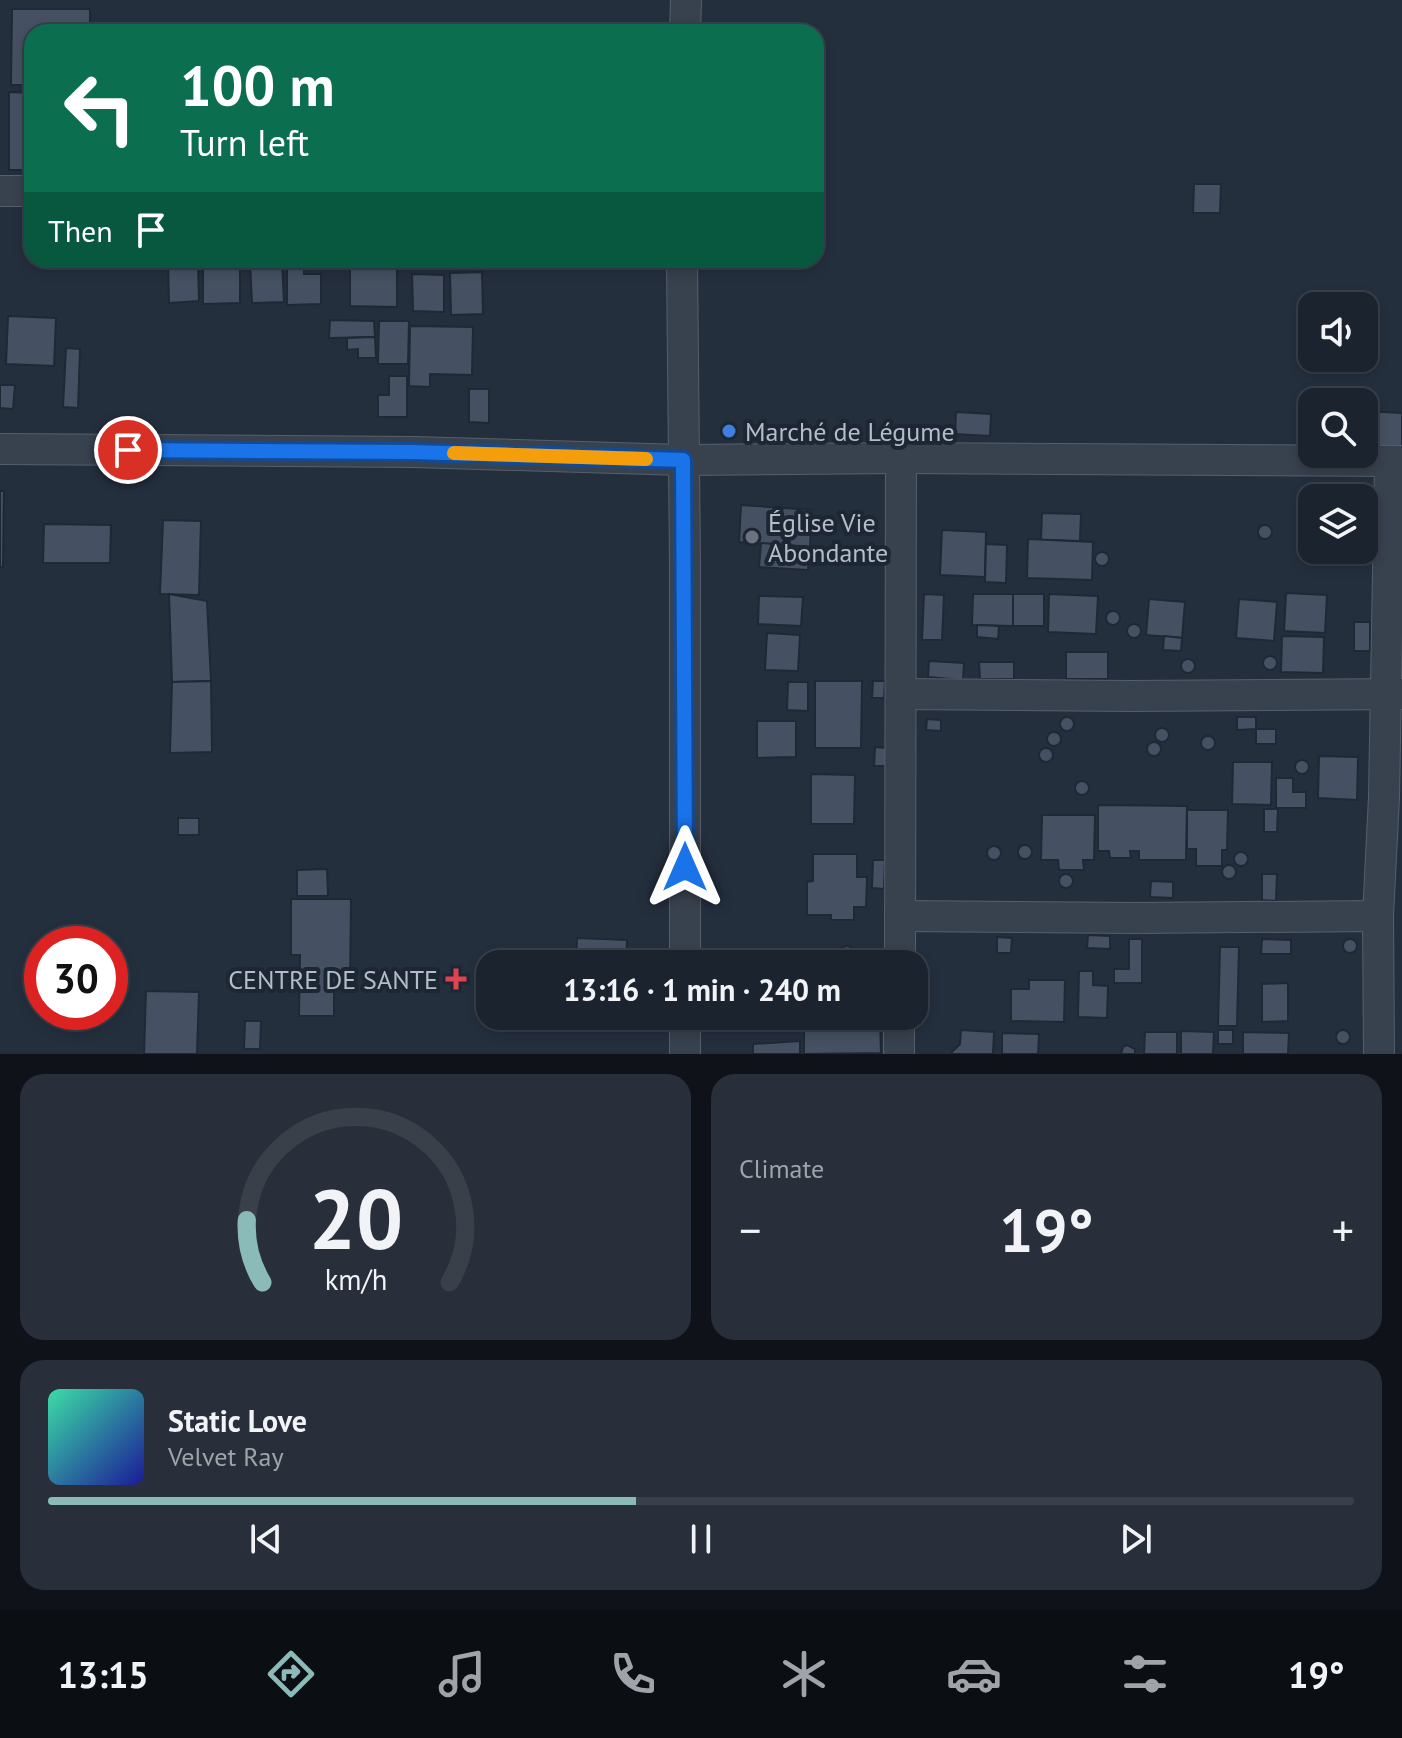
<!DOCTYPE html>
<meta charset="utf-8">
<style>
body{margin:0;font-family:"PT Sans",sans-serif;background:#282f3a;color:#f1f3f6;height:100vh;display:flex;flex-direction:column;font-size:30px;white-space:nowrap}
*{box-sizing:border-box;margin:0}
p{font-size:26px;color:#a0a4aa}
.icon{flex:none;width:44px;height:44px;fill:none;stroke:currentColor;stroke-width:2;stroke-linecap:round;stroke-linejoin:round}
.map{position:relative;height:1054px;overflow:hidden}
.drawer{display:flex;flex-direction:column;gap:20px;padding:20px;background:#0f1319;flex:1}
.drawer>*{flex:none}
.top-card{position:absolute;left:24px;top:24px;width:800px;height:244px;border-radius:24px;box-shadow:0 4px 12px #0003,0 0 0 2px #39404a;background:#0b6e4f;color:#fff;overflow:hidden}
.fabs{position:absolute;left:1298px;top:292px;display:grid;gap:16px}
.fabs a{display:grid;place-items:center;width:80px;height:80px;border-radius:16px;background:#1b232e;box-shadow:0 4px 12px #0003,0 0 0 2px #39404a;font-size:40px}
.speed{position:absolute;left:24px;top:926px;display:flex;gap:16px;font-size:40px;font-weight:700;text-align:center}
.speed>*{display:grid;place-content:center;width:104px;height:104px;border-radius:50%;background:#1b232e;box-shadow:0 4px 12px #0003,0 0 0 2px #39404a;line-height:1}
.speed .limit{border:12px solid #d22;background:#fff;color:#111}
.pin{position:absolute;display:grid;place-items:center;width:68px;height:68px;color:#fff;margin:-34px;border:4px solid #fff;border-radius:50%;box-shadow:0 2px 8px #0007}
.me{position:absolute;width:88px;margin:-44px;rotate:0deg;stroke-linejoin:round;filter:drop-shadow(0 0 6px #0008)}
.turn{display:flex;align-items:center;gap:28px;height:168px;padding:0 24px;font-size:36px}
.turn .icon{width:104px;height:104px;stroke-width:2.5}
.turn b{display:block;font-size:56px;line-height:68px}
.then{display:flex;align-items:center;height:76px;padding:0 24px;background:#0003;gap:16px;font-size:30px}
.big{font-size:60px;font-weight:700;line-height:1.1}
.drawer .widget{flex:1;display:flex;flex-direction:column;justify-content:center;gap:12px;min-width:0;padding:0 28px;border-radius:24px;background:#282f3a}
.drawer .dial{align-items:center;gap:0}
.dial svg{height:208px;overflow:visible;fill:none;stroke:#39404a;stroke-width:7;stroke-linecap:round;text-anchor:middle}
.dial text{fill:#f1f3f6;stroke:none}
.song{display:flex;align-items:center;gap:24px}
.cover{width:96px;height:96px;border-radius:12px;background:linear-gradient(135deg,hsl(160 70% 55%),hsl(240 70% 35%))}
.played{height:8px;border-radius:4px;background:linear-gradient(90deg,#8bbbb9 45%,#39404a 45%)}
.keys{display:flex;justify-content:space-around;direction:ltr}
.heat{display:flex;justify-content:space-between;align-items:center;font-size:44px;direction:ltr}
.drawer .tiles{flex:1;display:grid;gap:20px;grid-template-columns:1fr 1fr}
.widget:last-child{grid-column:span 2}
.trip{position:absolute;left:476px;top:950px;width:452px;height:80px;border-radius:24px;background:#1b232e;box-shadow:0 4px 12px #0003,0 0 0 2px #39404a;font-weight:700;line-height:80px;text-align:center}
.tabs{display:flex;height:128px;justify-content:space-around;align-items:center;background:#0b0e12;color:#a0a4aa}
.tabs .icon{width:56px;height:56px}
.tabs .on{color:#8bbbb9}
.tabs b{font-size:36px;color:#f1f3f6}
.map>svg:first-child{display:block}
.building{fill:#455162;stroke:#1f2835;stroke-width:2}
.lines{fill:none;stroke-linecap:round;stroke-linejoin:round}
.minor-casing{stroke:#565f6c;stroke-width:32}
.minor{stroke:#38414e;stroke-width:30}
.route-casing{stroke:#114b97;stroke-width:20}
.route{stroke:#1a73e8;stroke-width:14}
.slow{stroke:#f59e0b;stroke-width:14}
.shop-dot{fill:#3f7fe0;stroke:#1d2633;stroke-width:3}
.worship-dot{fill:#6b7280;stroke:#1d2633;stroke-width:3}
.health-dot{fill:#e0444e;stroke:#1d2633;stroke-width:3}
.labels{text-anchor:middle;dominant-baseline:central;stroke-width:8;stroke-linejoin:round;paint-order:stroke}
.poi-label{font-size:26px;fill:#b4bcc9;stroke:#1d2633;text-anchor:start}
</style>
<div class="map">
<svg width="1402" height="1054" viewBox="0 0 1402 1054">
<rect width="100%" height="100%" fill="#242f3e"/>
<g class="building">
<path d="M12,9H90V32H32V85H11Z"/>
<path d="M9,92L32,93V170H9Z"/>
<path d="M1194,184H1221L1220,213H1193Z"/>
<path d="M203,260H240V303L203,304Z"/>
<path d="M350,260H397V307L350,306Z"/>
<path d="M282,261L284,302L252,303L250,262Z"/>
<path d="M198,262L199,301L169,303L168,263Z"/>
<path d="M287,265H304V274H321V304L287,305Z"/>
<path d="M482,272L483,314L451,315L450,273Z"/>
<path d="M412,274L444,275V312L413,311Z"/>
<path d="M8,316L56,318L54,366L6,364Z"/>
<path d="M330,320L374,321L375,337L329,338Z"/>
<path d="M379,321H409L408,364H378Z"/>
<path d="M410,326L473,327L472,375L430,374V387L409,386Z"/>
<path d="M375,337L376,358H358V349L347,350V338Z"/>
<path d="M66,348L80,349L78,408L63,407Z"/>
<path d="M389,376H407V417H378V395H389Z"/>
<path d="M0,385H15L13,409L0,408Z"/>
<path d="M469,389H489V423L469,422Z"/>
<path d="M1364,411L1402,413V449L1364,447Z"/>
<path d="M956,412L991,414L990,436L955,434Z"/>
<path d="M0,491H4L3,567H0Z"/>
<path d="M741,505L812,510L810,547L739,542Z"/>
<path d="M1042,513L1081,514L1080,541L1041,540Z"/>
<path d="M163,520L201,521L199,595L160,594Z"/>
<path d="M44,524L111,525L110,563H43Z"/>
<circle cx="1265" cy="532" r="7"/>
<path d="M942,530L986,532L985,577L940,575Z"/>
<path d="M1028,539L1093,542L1092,580L1027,578Z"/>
<path d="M761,543L810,547L808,570L759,567Z"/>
<path d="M986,544L1007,545L1006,583L985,582Z"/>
<circle cx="1102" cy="559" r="7"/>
<path d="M1286,593L1327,595L1325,633L1284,631Z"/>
<path d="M169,594L207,601L211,681L172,682Z"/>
<path d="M924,594L944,595L942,640H922Z"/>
<path d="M973,594H1013V626L972,625Z"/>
<rect x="1013" y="594" width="31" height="32"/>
<path d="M1049,594L1098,596L1096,634L1048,632Z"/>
<path d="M759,596L803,597L801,626L758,624Z"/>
<path d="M1149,599L1185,602L1182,638L1146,635Z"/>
<path d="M1239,599L1277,602L1274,641L1236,638Z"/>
<circle cx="1113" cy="618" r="7"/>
<rect x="1354" y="622" width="16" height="29"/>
<circle cx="1134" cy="631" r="7"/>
<path d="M977,625L999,626L998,639L977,637Z"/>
<path d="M767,633L800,635L798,671L765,670Z"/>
<path d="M1164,636L1182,638L1181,651L1163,650Z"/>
<path d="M1282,636L1324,637L1323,673L1281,672Z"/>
<rect x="1066" y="652" width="42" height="27"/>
<circle cx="1270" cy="663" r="7"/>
<circle cx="1188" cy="666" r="7"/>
<path d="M929,661L964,663L963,680L928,677Z"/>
<path d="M979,662H1014V679H980Z"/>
<path d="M211,681L212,752L170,753L172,682Z"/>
<path d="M815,681H862L861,748H815Z"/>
<path d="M873,681H885L884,698H872Z"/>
<path d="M788,682H808V711L787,710Z"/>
<circle cx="1067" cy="724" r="7"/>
<path d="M1237,717H1256V729L1237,730Z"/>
<path d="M927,719L941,720V731L926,730Z"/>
<path d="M757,721H796V757L757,758Z"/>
<circle cx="1162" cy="735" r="7"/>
<rect x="1256" y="729" width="20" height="15"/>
<circle cx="1054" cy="739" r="7"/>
<circle cx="1208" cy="743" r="7"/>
<circle cx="1154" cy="749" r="7"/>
<path d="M875,747L886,748V766H874Z"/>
<circle cx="1046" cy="755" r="7"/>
<path d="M1319,756L1358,757L1357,800L1318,798Z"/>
<circle cx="1302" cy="767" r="7"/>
<path d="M1233,762H1272L1271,805L1232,804Z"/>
<path d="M811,774L855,775L854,824H811Z"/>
<path d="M1276,778H1293V792H1306V808H1276Z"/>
<circle cx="1082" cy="788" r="7"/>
<path d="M1098,805L1187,806L1186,860H1139V851H1130L1131,858H1110L1109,851H1098Z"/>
<path d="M1264,809H1278L1277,832H1264Z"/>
<path d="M1187,810H1228L1227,850H1222V866H1196V849H1187Z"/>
<path d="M1042,815H1095L1094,860H1083L1084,870H1059L1058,860H1041Z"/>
<rect x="178" y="818" width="21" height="17"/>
<circle cx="1025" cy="852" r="7"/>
<circle cx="994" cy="853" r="7"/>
<circle cx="1241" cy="859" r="7"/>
<path d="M813,854H857V877H867L866,907H854V920H831V915H807V882L813,881Z"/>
<path d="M873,860H885L884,889L872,888Z"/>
<circle cx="1229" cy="872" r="7"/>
<path d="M327,869L328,896H297V870Z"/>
<circle cx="1066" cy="881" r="7"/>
<path d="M1262,874H1277L1276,901L1262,900Z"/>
<path d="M1151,881L1173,882V898L1150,897Z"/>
<path d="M291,899H351L350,989H334V1016H299L300,955H291Z"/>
<path d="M1088,935L1110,936V949L1087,948Z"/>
<path d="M997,937L1012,938L1011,953H997Z"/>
<path d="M577,938L627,940L626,964H576Z"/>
<circle cx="1350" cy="946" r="7"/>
<path d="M1129,939H1142V983H1114V969H1129Z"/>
<path d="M1262,939L1291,940V954H1261Z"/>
<circle cx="847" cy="953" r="7"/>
<path d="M1220,947H1239L1237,1026H1218Z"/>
<path d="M1079,971H1093V985L1108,986L1107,1018L1078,1017Z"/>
<path d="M1029,980H1065L1064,1022L1011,1021V989H1029Z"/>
<path d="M1288,983V1021L1262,1022V984Z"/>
<path d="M146,991L199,992L197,1054H144Z"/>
<path d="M880,1020L881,1053L804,1054V1021Z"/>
<path d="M245,1021H261L260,1049H244Z"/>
<circle cx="1343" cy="1037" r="7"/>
<path d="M961,1030L994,1032L993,1054H950L960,1044Z"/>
<rect x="1218" y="1030" width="15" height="14"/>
<path d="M1181,1031L1214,1032L1213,1054H1181Z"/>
<path d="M1145,1032H1177V1054H1144Z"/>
<path d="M1243,1032L1289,1033L1288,1054H1243Z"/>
<path d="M1002,1033L1039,1034L1038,1054H1002Z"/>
<path d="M800,1041V1054H753V1044Z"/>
<path d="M1127,1045L1135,1049V1054H1121L1123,1047Z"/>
</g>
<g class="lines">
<g class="minor-casing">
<g id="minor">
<path d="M685,32L686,0"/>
<path d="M0,191H32"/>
<path d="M682,260L685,564V964"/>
<path d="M0,449L413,452L683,460L901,458L1402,461"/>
<path d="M901,694L1130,696L1402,694"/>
<path d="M900,916L1135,918L1378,916"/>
<path d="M900,964L901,458"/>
<path d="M685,1054V1016"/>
<path d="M899,1054V1016"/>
<path d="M1379,1054L1378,916L1384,797L1390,461"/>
</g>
</g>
<use href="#minor" class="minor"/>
</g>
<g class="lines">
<g class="route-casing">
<path id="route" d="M128,450L413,452L683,460L685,867"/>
</g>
<use href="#route" class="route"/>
<path class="slow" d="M454,453L646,459"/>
</g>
<circle class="shop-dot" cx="729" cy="431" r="8"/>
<circle class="worship-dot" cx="752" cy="537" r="8"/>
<path class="health-dot" d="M452 967h8v8h8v8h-8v8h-8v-8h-8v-8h8z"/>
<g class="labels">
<g class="poi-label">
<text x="745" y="431">Marché de Légume</text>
<text x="768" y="522">Église Vie<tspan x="768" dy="30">Abondante</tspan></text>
<text x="438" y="979" text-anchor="end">CENTRE DE SANTE</text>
</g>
</g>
</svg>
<div class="fabs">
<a><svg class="icon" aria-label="sound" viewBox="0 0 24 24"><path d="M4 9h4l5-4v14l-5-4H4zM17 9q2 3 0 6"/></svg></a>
<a><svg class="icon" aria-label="search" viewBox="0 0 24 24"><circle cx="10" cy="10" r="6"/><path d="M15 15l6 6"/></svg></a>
<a><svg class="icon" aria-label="layers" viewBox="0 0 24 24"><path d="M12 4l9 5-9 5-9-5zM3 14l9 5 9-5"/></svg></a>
</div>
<div class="speed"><div class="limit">30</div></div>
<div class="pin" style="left:128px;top:450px;background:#d93025"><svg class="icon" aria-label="arrive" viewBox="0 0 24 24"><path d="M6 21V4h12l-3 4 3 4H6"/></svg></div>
<svg class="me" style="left:685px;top:867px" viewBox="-20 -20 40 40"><path d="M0-17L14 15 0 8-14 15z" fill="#1a73e8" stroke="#fff" stroke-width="4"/></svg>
<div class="trip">13:16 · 1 min · 240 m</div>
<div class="top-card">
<div class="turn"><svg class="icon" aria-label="left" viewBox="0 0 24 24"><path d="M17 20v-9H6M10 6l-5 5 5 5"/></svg><div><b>100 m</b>Turn left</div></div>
<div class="then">Then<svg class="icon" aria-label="arrive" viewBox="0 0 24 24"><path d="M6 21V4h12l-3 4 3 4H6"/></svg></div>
</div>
</div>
<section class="drawer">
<div class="tiles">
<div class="widget dial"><svg viewBox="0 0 100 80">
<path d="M14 69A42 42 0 1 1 86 69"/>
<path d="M14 69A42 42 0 0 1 8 45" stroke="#8bbbb9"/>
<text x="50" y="56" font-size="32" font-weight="700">20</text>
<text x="50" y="72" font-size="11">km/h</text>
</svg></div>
<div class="widget"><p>Climate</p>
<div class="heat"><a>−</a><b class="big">19°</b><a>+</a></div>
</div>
<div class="widget">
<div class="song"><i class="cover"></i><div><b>Static Love</b><p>Velvet Ray</p></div></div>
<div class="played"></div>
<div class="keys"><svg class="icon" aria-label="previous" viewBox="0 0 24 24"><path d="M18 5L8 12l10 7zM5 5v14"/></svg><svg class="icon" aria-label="pause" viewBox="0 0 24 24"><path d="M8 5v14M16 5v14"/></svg><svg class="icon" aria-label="next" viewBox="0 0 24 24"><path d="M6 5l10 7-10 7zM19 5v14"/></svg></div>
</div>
</div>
</section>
<nav class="tabs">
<b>13:15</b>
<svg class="icon on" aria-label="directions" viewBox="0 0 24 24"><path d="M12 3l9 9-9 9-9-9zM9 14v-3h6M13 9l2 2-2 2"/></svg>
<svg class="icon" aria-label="music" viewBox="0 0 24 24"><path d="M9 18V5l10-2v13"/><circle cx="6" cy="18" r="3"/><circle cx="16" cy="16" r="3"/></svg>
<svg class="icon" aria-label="phone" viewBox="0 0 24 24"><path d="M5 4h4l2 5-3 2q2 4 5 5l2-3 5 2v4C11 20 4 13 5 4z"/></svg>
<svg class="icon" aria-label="climate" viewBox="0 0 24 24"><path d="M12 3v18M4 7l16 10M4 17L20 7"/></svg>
<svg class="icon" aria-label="car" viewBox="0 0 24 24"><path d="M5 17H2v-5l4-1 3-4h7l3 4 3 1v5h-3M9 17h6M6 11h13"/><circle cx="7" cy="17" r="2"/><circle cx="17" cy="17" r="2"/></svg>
<svg class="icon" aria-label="filters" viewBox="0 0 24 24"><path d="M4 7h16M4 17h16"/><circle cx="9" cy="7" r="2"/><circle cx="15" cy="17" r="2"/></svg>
<b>19°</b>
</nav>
